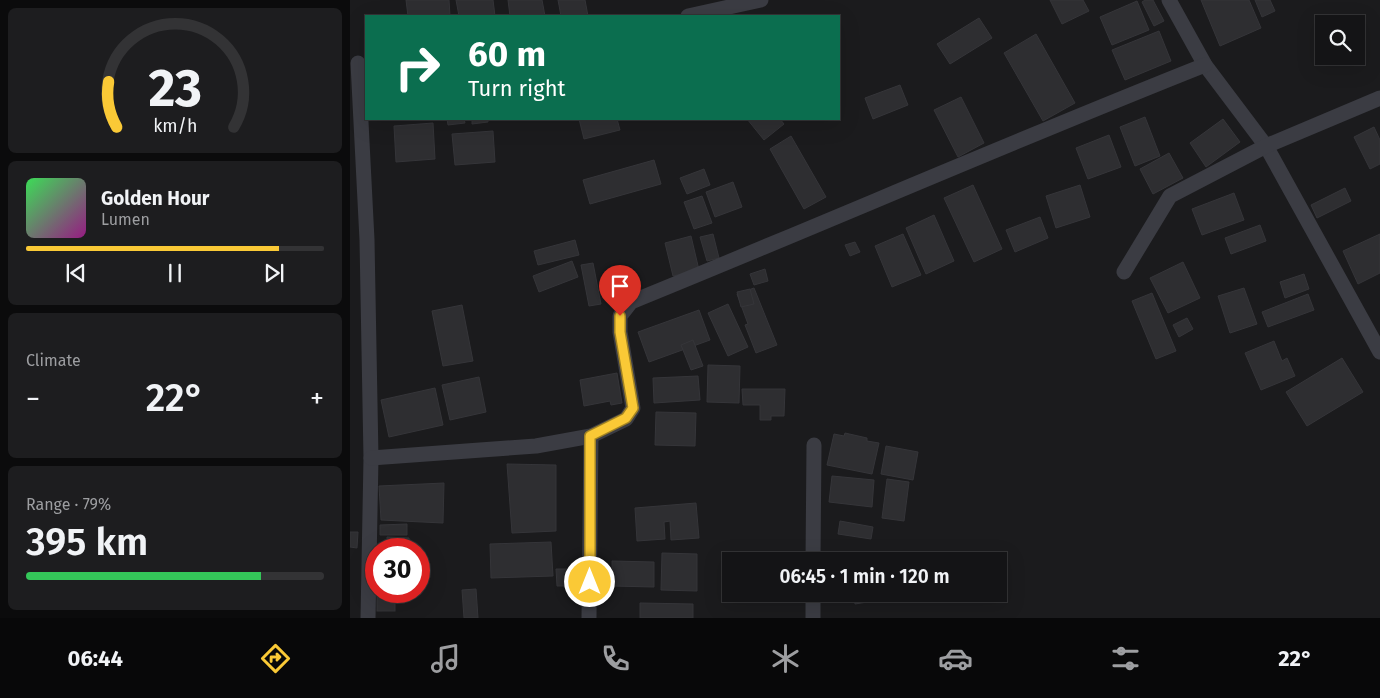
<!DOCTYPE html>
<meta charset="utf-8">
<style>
body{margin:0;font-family:"Fira Sans",sans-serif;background:#1d1d1f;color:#f1f3f6;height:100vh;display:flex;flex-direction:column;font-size:19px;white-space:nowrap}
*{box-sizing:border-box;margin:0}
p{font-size:16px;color:#9d9ea1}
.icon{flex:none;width:28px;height:28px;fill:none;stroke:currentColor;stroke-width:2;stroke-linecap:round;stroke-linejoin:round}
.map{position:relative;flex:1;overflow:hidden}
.details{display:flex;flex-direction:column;gap:8px;padding:8px;background:#0b0b0c;width:350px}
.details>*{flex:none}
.hud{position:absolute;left:15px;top:15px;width:475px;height:105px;border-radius:0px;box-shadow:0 5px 20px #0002,0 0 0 1px #333335;background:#0b6e4f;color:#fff;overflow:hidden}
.fabs{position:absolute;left:965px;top:15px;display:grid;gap:10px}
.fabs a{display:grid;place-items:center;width:50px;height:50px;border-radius:0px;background:#141416;box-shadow:0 5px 20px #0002,0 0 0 1px #333335;font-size:25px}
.speed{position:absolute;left:15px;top:538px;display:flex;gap:10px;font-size:25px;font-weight:700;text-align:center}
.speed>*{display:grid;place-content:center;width:65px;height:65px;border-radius:50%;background:#141416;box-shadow:0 5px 20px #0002,0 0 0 1px #333335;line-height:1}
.speed .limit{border:8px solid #d22;background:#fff;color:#111}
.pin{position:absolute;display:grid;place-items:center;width:42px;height:42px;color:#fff;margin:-51px -21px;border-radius:50% 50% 50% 0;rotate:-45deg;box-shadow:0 0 5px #0007}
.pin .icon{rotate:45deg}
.me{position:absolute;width:55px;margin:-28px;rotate:0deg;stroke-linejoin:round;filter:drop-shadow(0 0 4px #0008)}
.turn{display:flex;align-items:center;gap:18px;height:105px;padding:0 20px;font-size:22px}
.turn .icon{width:65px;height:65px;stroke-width:2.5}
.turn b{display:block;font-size:35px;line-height:42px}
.big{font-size:38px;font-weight:600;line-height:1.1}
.details .tile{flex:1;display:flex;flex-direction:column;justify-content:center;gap:8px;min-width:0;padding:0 18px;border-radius:8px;background:#1d1d1f}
.details .dial{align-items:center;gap:0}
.dial svg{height:130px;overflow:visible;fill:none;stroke:#333335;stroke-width:7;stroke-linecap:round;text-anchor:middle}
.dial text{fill:#f1f3f6;stroke:none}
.song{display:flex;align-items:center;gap:15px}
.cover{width:60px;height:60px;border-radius:8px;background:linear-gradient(135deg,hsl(130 70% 55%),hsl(310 70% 35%))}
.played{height:5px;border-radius:2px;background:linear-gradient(90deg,#fac936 85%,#333335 85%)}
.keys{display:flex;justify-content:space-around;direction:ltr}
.heat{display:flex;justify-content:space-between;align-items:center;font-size:28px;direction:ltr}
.charge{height:8px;border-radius:4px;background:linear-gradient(90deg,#34c759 79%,#333335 0)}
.trip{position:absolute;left:372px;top:552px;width:285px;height:50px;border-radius:0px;background:#141416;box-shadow:0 5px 20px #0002,0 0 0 1px #333335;font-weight:600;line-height:50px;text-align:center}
.dock{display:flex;height:80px;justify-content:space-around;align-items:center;background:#080809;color:#9d9ea1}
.dock .icon{width:35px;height:35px}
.dock .active{color:#fac936}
.dock b{font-size:22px;color:#f1f3f6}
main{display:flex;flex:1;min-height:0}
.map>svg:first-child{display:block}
.building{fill:#2e2e31;stroke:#353539}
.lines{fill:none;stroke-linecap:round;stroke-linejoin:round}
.street{stroke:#3b3c43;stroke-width:15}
.route-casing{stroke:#a28323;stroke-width:12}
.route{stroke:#fac936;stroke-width:9}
</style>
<main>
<section class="details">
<div class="tile dial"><svg viewBox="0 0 100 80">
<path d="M14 69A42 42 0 1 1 86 69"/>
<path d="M14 69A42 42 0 0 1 9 41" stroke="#fac936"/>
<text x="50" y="56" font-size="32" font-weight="700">23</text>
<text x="50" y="72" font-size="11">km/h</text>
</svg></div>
<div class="tile">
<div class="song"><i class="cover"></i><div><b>Golden Hour</b><p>Lumen</p></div></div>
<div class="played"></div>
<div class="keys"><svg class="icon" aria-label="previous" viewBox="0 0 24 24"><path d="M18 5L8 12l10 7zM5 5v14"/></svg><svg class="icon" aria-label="pause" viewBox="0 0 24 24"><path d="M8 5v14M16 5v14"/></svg><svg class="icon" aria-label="next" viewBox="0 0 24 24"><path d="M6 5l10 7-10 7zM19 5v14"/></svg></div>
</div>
<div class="tile"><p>Climate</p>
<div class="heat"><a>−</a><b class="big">22°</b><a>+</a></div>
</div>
<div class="tile"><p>Range · 79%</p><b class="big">395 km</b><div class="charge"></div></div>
</section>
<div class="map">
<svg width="1030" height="618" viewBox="0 0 1030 618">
<rect width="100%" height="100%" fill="#1b1b1d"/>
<g class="building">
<path d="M56,0H99L100,16H58Z"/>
<path d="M106,0H143L145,16H109Z"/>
<path d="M158,0H192L195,16H160Z"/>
<path d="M208,0H235L238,16H211Z"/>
<path d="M700,0H733L739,11L712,24Z"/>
<path d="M795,0H803L814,21L804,26L792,2Z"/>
<path d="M851,0H899L911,28L870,46Z"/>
<path d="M905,0H920L925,11L912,17Z"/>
<path d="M787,1L799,30L762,45L750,17Z"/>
<path d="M629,18L642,38L600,64L587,44Z"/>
<path d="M809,31L821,61L775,80L762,50Z"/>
<path d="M686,34L725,103L693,121L654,53Z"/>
<path d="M550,85L558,105L523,119L515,98Z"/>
<path d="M611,97L634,143L608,157L584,110Z"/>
<path d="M795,117L810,156L785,166L770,127Z"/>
<path d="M97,119H114L115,123L98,125Z"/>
<path d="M122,119H138V122L122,124Z"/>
<path d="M229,119H267L270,130L234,139Z"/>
<path d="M397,119H430L434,124L414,140Z"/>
<path d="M873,119L890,142L856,167L840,143Z"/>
<path d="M83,123L85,159L46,162L44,126Z"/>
<path d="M1024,127L1030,140V164L1020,169L1004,137Z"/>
<path d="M143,131L145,162L105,165L102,134Z"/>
<path d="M759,135L771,167L738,179L726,148Z"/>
<path d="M441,136L476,197L454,209L420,149Z"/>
<path d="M819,153L833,178L803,194L790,169Z"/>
<path d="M304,160L311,184L240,204L233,180Z"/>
<path d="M354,169L360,185L337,194L330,178Z"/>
<path d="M383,182L392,207L365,217L356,192Z"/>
<path d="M623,185L652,249L624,262L594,198Z"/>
<path d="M730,185L740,217L706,228L696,196Z"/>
<path d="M995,188L1001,201L967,218L961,205Z"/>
<path d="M884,193L894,220L852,235L842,209Z"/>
<path d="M352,196L362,223L344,229L334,202Z"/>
<path d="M584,215L604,261L576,274L556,228Z"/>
<path d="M690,217L698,238L665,252L656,230Z"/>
<path d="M910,225L916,241L881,254L875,238Z"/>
<path d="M363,234L369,258L357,261L350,237Z"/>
<path d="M553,234L571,275L542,287L525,246Z"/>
<path d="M1030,234V273L1008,284L993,251Z"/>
<path d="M341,236L349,270L323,276L315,243Z"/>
<path d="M225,240L229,255L188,265L184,251Z"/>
<path d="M505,242L510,252L500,256L495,245Z"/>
<path d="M222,261L228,277L189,292L183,276Z"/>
<path d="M833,262L850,298L818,313L800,278Z"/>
<path d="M243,263L251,304L239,306L231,265Z"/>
<path d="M415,269L418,281L404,285L400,274Z"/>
<path d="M954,274L959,289L935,298L930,282Z"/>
<path d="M404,288L427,345L406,353L395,325L398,324L387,294Z"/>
<path d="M894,288L907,324L880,333L868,296Z"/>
<path d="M400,289L404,304L391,307L387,292Z"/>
<path d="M802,293L826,351L806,359L782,301Z"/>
<path d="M958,294L964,310L918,327L912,312Z"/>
<path d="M378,304L398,347L378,356L358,313Z"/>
<path d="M112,305L123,361L93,366L82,311Z"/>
<path d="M349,310L360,340L299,362L288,332Z"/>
<path d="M837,318L843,329L829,337L823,325Z"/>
<path d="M343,340L353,366L341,370L331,345Z"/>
<path d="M924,341L932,361L937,358L945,376L911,390L895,353Z"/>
<path d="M992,358L1013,392L957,426L936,392Z"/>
<path d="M358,365L390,366L389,403L357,402Z"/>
<path d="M267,373L272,403L261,405L260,401L234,406L230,380Z"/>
<path d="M348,376L350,400L304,403L303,378Z"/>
<path d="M129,377L136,412L100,420L92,385Z"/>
<path d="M85,388L93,425L39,437L31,400Z"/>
<path d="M392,389H435L434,416H421V420H410V405H393Z"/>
<path d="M306,412L346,413L345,446L305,445Z"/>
<path d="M495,433L517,438V441L529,443L522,474L477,465L484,434L494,436Z"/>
<path d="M536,446L568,452L563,480L531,474Z"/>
<path d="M157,464L206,465V531L162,533Z"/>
<path d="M482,476L524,480L522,507L479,502Z"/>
<path d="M537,479L559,482L554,521L532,518Z"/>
<path d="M94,483L93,523L31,520L29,486Z"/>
<path d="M346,503L349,538L321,540L320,521L314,522L315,539L287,541L285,508Z"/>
<path d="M490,521L523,527L521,539L488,534Z"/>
<path d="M57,524V535H30V525Z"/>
<path d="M0,532H8L7,548L0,547Z"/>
<path d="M37,537L59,538V549H37Z"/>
<path d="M201,542L203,576L141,578L140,544Z"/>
<path d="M312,553L347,554V591L311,590Z"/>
<path d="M262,561L304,562V587L262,586Z"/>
<path d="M206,569H221V586H207Z"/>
<path d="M126,589L128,618H114L112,590Z"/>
<rect x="27" y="591" width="18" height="20"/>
<path d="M516,594L517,602L505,604L504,595Z"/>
<path d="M290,603L343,604V618H290Z"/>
</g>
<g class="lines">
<g class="street">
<path d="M819,0L855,65L916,146L1030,352"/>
<path d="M338,16L411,0"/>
<path d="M8,63L17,240L21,458L18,618"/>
<path d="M774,272L820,196L916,146L1030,98"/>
<path d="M21,458L186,446L241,436L276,419L283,408L270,332V316L281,302C473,224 663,141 855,65"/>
<path d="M463,561L464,445"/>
<path d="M239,618L241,436"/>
<path d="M463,618V594"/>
</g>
</g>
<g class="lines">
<g class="route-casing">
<path id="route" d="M240,582V436L276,418L283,408L270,332V316"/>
</g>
<use href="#route" class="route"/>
</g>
</svg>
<div class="fabs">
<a><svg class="icon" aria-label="search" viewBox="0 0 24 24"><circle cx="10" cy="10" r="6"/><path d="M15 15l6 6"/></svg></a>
</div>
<div class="speed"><div class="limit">30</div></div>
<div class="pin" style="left:270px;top:316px;background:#d93025"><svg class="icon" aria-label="arrive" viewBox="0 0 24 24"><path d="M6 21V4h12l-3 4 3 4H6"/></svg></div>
<svg class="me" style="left:240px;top:582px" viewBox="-20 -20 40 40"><circle r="17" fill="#fac936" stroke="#fff" stroke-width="3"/><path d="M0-11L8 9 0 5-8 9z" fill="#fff"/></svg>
<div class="trip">06:45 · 1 min · 120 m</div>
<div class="hud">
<div class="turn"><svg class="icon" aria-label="right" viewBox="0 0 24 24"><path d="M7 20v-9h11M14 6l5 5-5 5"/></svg><div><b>60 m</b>Turn right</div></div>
</div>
</div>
</main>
<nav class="dock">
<b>06:44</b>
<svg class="icon active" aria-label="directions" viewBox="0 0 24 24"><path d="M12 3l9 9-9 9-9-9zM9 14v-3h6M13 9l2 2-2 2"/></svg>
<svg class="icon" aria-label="music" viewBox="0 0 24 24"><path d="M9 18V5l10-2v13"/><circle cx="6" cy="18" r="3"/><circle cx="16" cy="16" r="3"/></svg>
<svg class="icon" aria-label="phone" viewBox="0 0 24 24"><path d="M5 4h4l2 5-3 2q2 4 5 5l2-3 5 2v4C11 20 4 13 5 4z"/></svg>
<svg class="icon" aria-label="climate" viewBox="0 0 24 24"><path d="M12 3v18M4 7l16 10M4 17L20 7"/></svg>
<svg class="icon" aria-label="car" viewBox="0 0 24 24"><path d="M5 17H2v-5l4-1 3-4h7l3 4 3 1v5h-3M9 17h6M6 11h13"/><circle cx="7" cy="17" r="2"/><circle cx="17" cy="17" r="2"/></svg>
<svg class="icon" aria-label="filters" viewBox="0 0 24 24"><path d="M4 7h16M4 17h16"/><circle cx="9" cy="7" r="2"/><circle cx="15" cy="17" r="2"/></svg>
<b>22°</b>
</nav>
